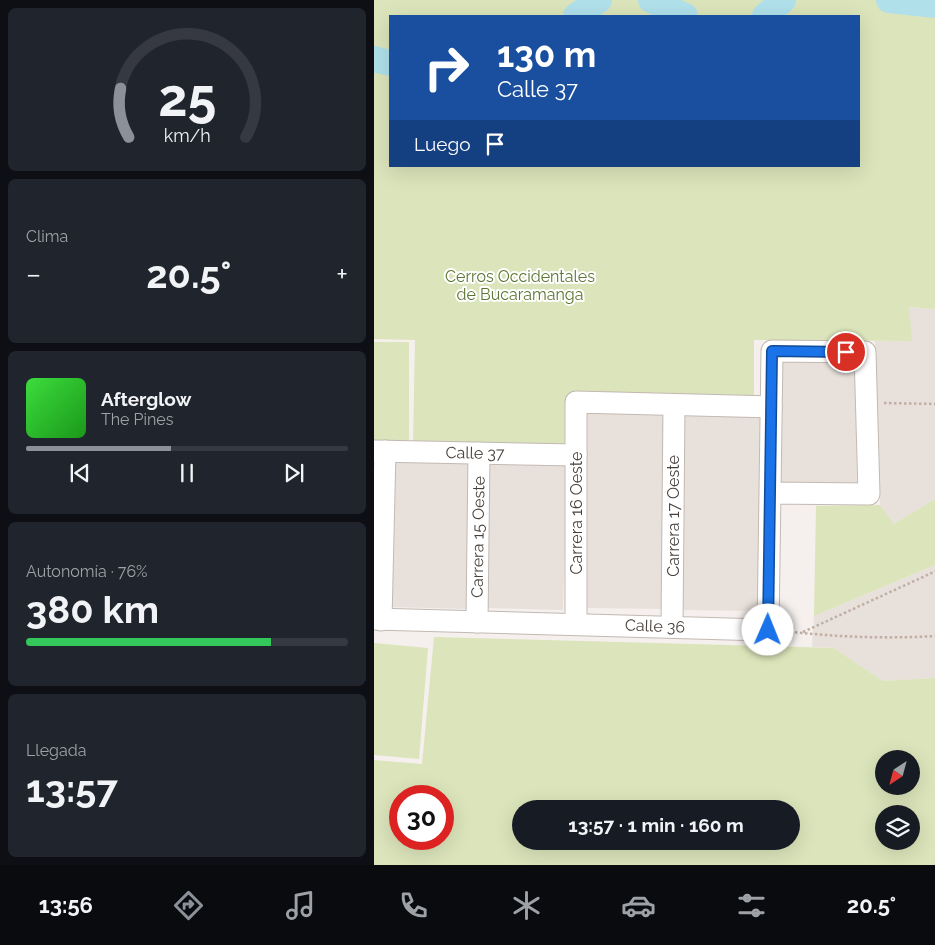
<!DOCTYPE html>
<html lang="es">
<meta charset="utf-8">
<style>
body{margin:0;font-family:Raleway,sans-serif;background:#20242c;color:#f1f3f6;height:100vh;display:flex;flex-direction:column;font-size:19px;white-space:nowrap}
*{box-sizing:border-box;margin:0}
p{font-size:16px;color:#9ea1a6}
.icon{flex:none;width:28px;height:28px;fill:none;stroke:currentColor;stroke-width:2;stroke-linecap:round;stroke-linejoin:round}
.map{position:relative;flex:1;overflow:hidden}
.drawer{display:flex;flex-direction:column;gap:8px;padding:8px;background:#0d0f14;width:374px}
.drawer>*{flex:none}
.top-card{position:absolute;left:15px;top:15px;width:471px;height:152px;border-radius:0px;box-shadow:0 5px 20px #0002;background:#1a4fa0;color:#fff;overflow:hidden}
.needle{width:32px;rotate:216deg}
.buttons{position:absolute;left:501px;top:750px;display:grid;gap:10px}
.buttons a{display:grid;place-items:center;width:45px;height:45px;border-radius:50%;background:#171b24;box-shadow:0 5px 20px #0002;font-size:25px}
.speed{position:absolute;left:15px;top:785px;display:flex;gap:10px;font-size:25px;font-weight:700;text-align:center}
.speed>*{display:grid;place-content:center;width:65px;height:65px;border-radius:50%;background:#171b24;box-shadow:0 5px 20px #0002;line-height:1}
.speed .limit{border:8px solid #d22;background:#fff;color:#111}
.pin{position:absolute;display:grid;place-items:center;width:42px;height:42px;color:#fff;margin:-21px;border:2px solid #fff;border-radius:50%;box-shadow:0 1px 5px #0007}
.me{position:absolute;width:55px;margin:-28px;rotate:1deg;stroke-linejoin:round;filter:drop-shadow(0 0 4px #0008)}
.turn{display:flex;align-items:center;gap:18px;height:105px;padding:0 25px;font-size:22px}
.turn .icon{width:65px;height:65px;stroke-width:2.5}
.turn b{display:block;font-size:35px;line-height:42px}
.then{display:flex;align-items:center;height:48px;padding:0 25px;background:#0003;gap:10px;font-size:19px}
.big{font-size:38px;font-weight:700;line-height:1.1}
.drawer .widget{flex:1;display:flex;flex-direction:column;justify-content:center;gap:8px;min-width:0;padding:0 18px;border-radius:8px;background:#20242c}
.drawer .dial{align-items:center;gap:0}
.dial svg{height:130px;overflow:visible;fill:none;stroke:#363941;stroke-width:7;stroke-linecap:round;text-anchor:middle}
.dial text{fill:#f1f3f6;stroke:none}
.song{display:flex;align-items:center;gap:15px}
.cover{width:60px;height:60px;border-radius:8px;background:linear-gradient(135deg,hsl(120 70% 55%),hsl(120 70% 35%))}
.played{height:5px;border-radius:2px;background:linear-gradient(90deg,#8c9099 45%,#363941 45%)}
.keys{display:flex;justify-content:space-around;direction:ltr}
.heat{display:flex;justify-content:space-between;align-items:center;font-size:28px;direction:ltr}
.charge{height:8px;border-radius:4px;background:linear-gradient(90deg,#34c759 76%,#363941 0)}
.trip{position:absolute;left:138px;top:800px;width:288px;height:50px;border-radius:25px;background:#171b24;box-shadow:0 5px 20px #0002;font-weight:700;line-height:50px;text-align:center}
.tabs{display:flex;height:80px;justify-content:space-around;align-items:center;background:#090b0e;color:#9ea1a6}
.tabs .icon{width:35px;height:35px}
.tabs .active{color:#8c9099}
.tabs b{font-size:22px;color:#f1f3f6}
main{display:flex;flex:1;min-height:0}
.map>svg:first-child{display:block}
.residential{fill:#e8e1db}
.green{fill:#dbe4ba;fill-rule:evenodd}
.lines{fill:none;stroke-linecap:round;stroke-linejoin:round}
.river{stroke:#b0e0ea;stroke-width:26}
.minor-casing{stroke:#c2b9b3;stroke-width:23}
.path{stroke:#c0aea3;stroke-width:2.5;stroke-dasharray:2.5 2.5;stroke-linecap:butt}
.minor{stroke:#fff;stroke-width:21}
.route-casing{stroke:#114b97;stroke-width:12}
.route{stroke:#1a73e8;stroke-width:9}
.labels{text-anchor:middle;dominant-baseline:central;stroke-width:4;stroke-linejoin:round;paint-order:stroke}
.park-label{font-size:16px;fill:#5c7533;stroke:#fff}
.street-label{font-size:16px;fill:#49403b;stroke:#fff}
</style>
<main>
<section class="drawer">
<div class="widget dial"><svg viewBox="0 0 100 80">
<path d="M14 69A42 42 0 1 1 86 69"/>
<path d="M14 69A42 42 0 0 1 9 39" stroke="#8c9099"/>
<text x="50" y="56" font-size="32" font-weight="700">25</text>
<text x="50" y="72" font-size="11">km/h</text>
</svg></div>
<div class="widget"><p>Clima</p>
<div class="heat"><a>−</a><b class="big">20.5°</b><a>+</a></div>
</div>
<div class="widget">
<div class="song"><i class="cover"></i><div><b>Afterglow</b><p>The Pines</p></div></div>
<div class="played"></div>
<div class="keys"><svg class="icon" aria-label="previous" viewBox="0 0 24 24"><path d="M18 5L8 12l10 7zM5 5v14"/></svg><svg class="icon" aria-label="pause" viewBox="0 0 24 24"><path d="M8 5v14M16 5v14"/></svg><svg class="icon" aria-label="next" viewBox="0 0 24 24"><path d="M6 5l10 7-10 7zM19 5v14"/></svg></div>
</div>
<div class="widget"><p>Autonomía · 76%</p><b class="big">380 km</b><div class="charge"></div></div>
<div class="widget"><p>Llegada</p><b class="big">13:57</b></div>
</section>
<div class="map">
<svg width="562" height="865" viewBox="0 0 562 865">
<rect width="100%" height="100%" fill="#f5f0ed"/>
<g class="residential">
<path d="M535,307L561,309V499L520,524L506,505L501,341H537Z"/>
<path d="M482,360L483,486H407L406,361Z"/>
<path d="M212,412L291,413L290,609L211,608Z"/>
<path d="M307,414L386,415L385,611L306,610Z"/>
<path d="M18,459L96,462L92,609L15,607Z"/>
<path d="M115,460L193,463L189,610L112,608Z"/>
<path d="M561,565V678L509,681L460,648L438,647L440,616Z"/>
</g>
<g class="green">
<path d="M0,0H561V309L535,307L538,341L380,340V396L192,395V446L39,444L41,340L0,339ZM16,16H485V166H16Z"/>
<path d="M0,342H35V443L0,442Z"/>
<path d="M561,499V565L440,616L442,506L506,505L520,524Z"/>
<path d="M60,637L460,648L509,681L561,678V865H0V760L48,764ZM510,759H538V786H510ZM26,796H69V839H26ZM146,809H416V841H146ZM510,814H538V841H510Z"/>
<path d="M0,643L54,648L45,759L0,755Z"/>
</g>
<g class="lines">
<g class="river">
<path d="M277,0L311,16"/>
<path d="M515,0L562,5"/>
<path d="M202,16L225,0"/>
<path d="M391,16L409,0"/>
<path d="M0,59L16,63"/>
</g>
<g class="minor-casing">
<g id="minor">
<path d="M0,451L202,455"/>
<path d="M0,619L394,630L398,351L491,352L495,494L396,493"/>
<path d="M7,620L11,451"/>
<path d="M103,622L105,453"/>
<path d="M202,624V402L397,407"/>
<path d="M298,627L300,405"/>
</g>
</g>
<g class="path">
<path d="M510,403L562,404"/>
<path d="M411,631C461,637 510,639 562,636"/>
<path d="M429,632L562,571"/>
</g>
<use href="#minor" class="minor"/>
</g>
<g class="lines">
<g class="route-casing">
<path id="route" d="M394,630L398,351L472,352"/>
</g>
<use href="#route" class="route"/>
</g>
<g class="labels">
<g class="park-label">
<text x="146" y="276">Cerros Occidentales<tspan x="146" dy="18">de Bucaramanga</tspan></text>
</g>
<g class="street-label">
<text transform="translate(101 453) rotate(1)">Calle 37</text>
<text transform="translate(202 513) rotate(-90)">Carrera 16 Oeste</text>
<text transform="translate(299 516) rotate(-90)">Carrera 17 Oeste</text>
<text transform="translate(104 537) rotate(-89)">Carrera 15 Oeste</text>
<text transform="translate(281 626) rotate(2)">Calle 36</text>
</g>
</g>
</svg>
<div class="buttons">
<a><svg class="needle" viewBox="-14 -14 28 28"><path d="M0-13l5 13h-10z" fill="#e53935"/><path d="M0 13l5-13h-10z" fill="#9ea1a6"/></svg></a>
<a><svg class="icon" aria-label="layers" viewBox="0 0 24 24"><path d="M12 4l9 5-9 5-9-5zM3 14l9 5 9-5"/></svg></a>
</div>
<div class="speed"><div class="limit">30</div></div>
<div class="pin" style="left:472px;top:352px;background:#d93025"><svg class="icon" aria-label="arrive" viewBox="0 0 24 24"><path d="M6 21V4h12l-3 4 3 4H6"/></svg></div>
<svg class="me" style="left:394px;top:630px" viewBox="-20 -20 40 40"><circle r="19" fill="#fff"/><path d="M0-13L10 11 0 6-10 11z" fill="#1a73e8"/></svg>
<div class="trip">13:57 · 1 min · 160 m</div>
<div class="top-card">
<div class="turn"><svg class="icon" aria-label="right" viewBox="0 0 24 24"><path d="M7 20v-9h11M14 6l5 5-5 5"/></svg><div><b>130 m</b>Calle 37</div></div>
<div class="then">Luego<svg class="icon" aria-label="arrive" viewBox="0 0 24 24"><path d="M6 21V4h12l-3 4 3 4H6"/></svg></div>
</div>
</div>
</main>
<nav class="tabs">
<b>13:56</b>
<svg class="icon active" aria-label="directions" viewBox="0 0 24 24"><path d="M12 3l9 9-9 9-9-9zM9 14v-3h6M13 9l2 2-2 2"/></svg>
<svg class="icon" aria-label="music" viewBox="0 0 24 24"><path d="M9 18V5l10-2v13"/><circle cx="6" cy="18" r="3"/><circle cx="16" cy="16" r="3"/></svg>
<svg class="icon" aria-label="phone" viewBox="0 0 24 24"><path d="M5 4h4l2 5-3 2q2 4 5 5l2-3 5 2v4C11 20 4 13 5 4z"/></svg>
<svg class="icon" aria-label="climate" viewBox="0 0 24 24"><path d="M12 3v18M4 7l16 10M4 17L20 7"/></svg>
<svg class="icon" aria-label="car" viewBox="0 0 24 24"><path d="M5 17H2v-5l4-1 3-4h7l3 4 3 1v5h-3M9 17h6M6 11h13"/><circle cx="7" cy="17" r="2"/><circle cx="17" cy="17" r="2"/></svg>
<svg class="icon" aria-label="filters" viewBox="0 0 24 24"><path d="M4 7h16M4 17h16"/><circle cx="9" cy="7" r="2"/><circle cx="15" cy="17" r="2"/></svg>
<b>20.5°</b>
</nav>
